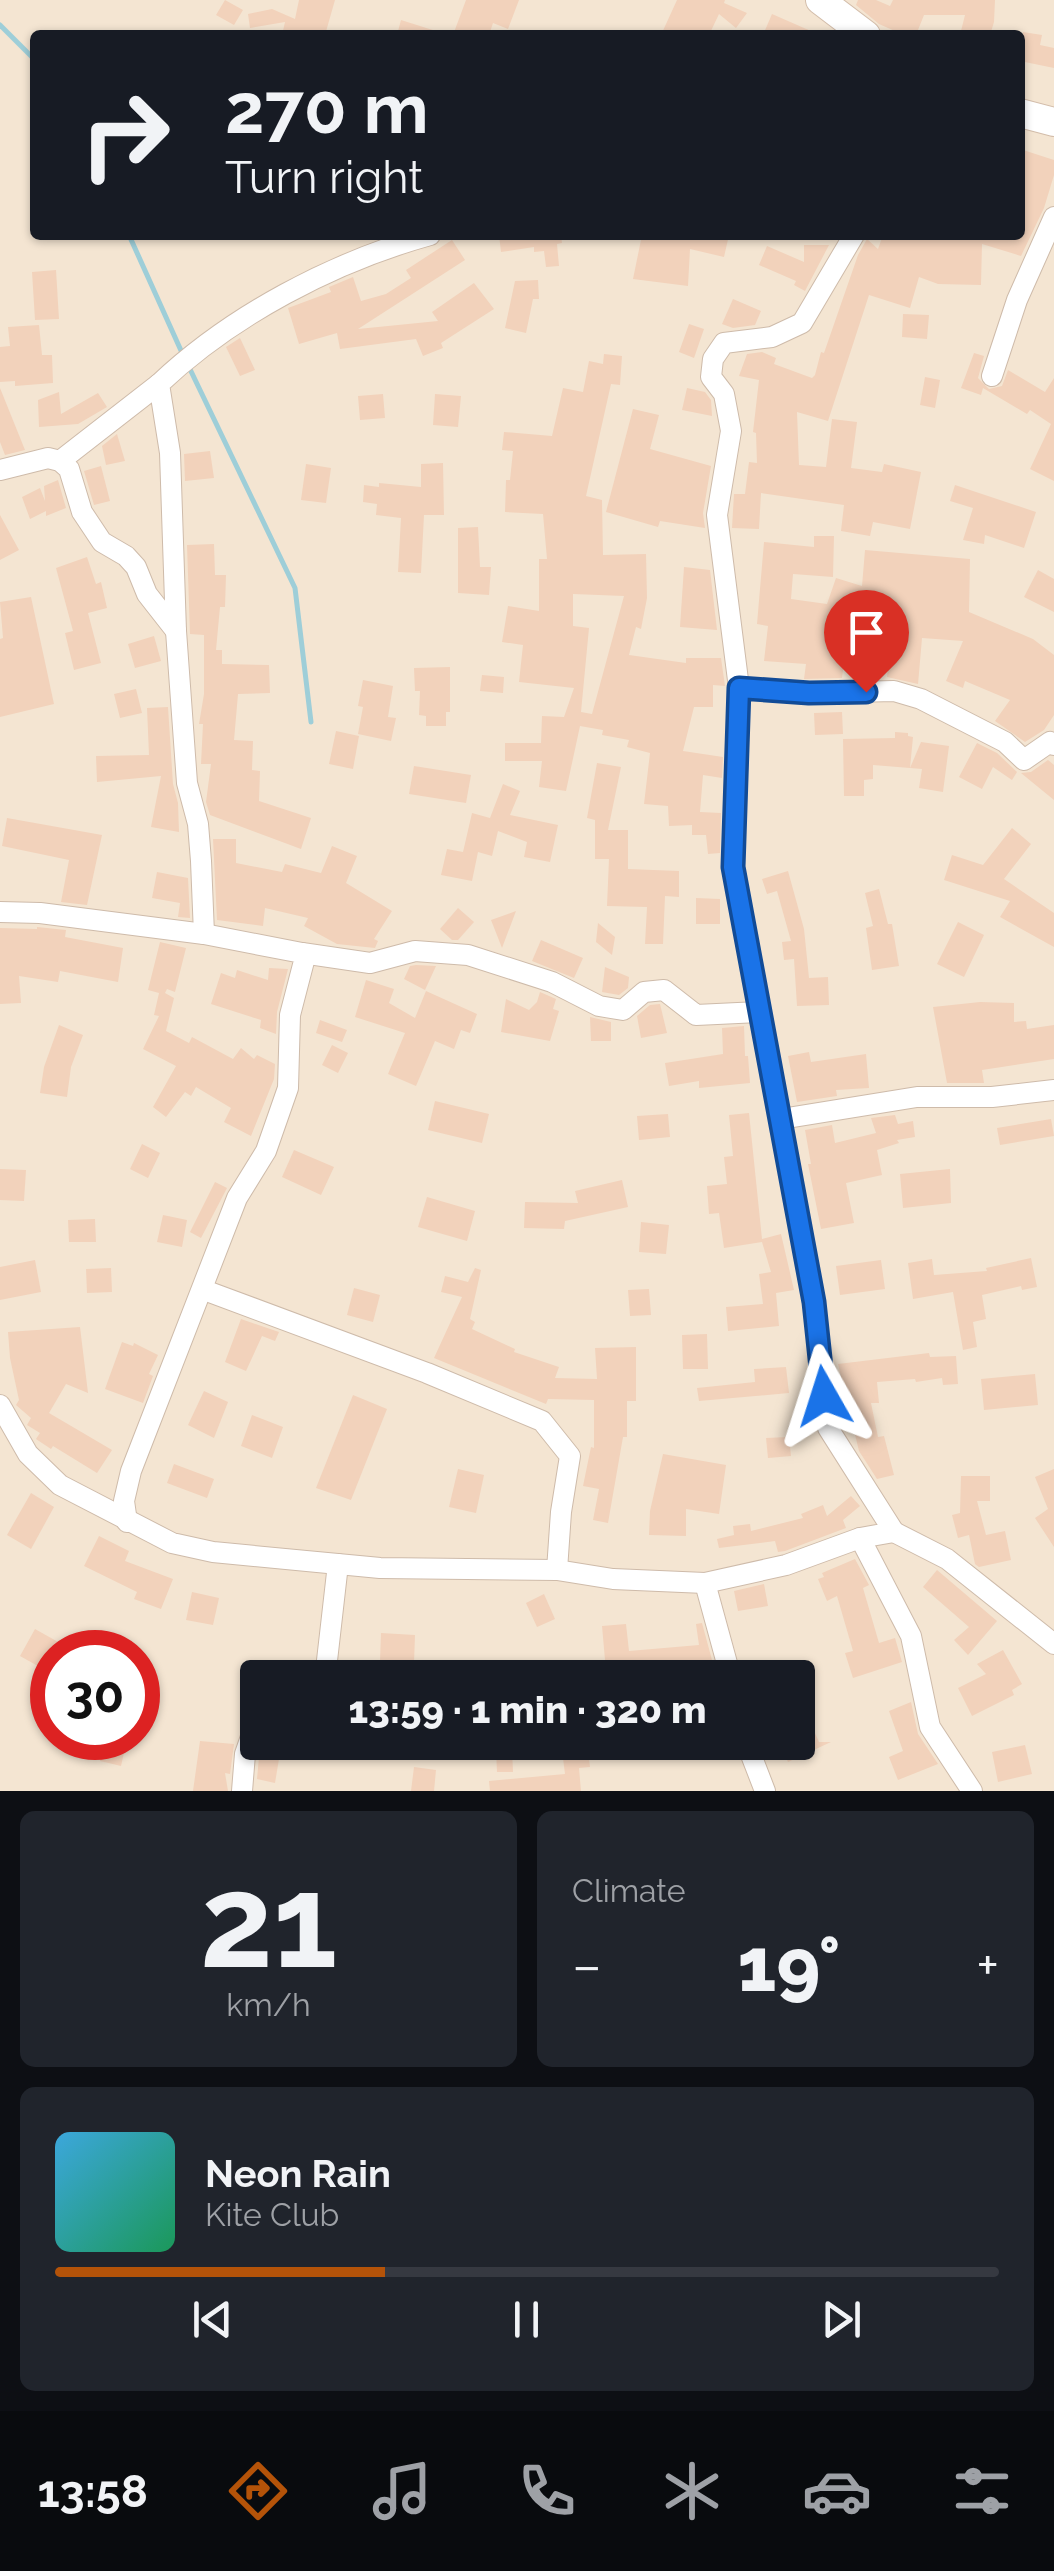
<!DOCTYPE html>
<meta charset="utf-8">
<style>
body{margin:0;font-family:Raleway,sans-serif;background:#20242c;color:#f1f3f6;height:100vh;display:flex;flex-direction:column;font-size:38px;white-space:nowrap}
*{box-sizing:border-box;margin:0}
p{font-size:32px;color:#9ea1a6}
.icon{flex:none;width:55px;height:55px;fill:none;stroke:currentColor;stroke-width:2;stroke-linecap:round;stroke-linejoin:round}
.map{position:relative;height:1791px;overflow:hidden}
.sheet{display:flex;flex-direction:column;gap:20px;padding:20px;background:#0d0f14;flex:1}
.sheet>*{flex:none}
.hud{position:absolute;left:30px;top:30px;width:995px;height:210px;border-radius:10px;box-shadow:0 2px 8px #0004;background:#171b24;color:#f1f3f6;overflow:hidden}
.speed{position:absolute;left:30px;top:1630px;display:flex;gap:20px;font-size:50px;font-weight:700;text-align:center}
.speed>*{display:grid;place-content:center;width:130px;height:130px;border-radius:50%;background:#171b24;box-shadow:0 2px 8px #0004;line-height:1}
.speed .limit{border:15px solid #d22;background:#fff;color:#111}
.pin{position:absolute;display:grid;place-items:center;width:85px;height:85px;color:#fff;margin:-102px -42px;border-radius:50% 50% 50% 0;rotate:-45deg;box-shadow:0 0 10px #0007}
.pin .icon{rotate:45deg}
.me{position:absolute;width:110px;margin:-55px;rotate:354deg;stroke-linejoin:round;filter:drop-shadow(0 0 8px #0008)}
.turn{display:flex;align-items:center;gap:35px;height:210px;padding:0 30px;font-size:45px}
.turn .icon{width:130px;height:130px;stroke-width:2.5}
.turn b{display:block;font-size:70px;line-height:85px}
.big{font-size:75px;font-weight:800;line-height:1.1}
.sheet .widget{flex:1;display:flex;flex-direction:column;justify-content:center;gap:15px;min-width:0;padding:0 35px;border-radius:15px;background:#20242c}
.sheet .dial{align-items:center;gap:0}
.dial b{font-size:130px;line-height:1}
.song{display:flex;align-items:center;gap:30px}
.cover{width:120px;height:120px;border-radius:15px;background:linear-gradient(135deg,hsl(200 70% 55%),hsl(150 70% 35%))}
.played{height:10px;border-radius:5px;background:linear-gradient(90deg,#b45309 35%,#363941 35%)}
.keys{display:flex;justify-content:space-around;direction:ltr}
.heat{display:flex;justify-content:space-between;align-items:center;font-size:55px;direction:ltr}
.sheet .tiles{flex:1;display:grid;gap:20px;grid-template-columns:1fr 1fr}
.widget:last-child{grid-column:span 2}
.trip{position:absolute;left:240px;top:1660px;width:575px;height:100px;border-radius:10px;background:#171b24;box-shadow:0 2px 8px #0004;font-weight:800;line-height:100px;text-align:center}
.menu{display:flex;height:160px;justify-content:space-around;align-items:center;background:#090b0e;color:#9ea1a6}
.menu .icon{width:70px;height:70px}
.menu .active{color:#b45309}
.menu b{font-size:45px;color:#f1f3f6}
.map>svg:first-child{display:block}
.residential{fill:#f4e5d2;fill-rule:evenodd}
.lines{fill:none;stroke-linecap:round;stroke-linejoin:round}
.stream{stroke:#9eced8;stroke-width:5}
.building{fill:#f2d2bb;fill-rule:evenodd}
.street-casing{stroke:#cebbaa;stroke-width:22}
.secondary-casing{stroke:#d3bdaa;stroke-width:30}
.street{stroke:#fff;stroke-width:20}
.secondary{stroke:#fff;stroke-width:28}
.route-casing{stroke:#114b97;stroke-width:25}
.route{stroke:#1a73e8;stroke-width:18}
</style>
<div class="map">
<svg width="1054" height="1791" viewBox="0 0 1054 1791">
<rect width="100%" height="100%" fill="#fcf3e4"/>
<path class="residential" d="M0,0H1054V1791H0ZM35,35H1020V235H35ZM52,1652H138V1738H52ZM258,1678H798V1742H258Z"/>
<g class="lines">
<g class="stream">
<path d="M0,25L35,60"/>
<path d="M129,235L183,355"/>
<path d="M188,365L295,588L311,722"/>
</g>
</g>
<g class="building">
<path d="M225,0L243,10L234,25L216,15Z"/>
<path d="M299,0H335L325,35H282L285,22L250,28L248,14L272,9L295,19Z"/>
<path d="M466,0H519L508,29L493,23L489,35H453Z"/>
<path d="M677,0H725L724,3L747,13L736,28L719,14L709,35H661Z"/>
<path d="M858,0H876L890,6L893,0H995L994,22L990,35H960L965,15H924L916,35H904L879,24L856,5Z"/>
<path d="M772,14L820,35H763Z"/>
<path d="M401,20L439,32L438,35H397Z"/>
<path d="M1023,32L1042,35L1040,45L1054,48V68L1020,61Z"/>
<path d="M1020,149L1054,160V175L1044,208L1021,256L982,244L981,285L938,284L919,277L910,308L869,295L828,421L797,412L799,465L826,467L832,419L857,422L851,468L882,472L884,464L921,472L910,529L873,522L870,536L841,531L844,505L761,493L759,529L732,528L734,494H745L749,462L757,463L756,433L753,432L759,380L739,376L747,354L762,352L776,358L774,364L812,378L815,375L821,352L824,353L858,255L867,239L878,249L883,235H1020Z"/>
<path d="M499,235H561L562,243L557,244L559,266L546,267L544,251L534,252V247L501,252Z"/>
<path d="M642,235H729L724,257L690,249L688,286L633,279Z"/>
<path d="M452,240L465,260L358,329L438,321L432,312L474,283L494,309L441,343L443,348L423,356L416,339L340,349L337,333L299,344L288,308L331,292L329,287L353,277L361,301L386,294L411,278L406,270Z"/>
<path d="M804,245H829L805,291L794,285L796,281L759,265L767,246L804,262Z"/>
<path d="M56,270L59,319L35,320L32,272Z"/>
<path d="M538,280L539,299H533L526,333L505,328L515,281Z"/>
<path d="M733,299L761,311L755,325L733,328L722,324Z"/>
<path d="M903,314L929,315L927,339L902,337Z"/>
<path d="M689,324L704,329L694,358L679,352Z"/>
<path d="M39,325L42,355H52L53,383L15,386V381L0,382V347L10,346L8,327Z"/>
<path d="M240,338L255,370L240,376L226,347Z"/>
<path d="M974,353L984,356L978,378L989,389L1002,386L1008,370L1045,392L1054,378V481L1030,469L1051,424L1030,410L1027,414L983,388L981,395L961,388Z"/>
<path d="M604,354L622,356L620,385L611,384L586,496L602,500L603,555L646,554L647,598L641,629L636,627L629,655L686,663V658H721L725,686L713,685V707H694L683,751L723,757L722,778L703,775L700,812L721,813L720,853L708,854L706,835H692V825L669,826L668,806L644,804L650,753L627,747L629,740L602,735L603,730L580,726L566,791L539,787L542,761H505V743H541L542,716L564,717L574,688L519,682L523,645L502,642L508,606L539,611V559H547L543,514L505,512L506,480H510L513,451L502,450L504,432L552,436L563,388L583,392L589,361L603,364ZM573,594L624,596L592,714L581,712L589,628L573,626Z"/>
<path d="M925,377L940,380L935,408L920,405Z"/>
<path d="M0,388L25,450L5,455L0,442Z"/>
<path d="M687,388L705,392L711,400L712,416L682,410Z"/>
<path d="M59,392L61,414L98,393L107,407L78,424L39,427L38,400Z"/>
<path d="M383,394L385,418L360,420L358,396Z"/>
<path d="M435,394L461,396L458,427L433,425Z"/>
<path d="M633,409L659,415L650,449L711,466L703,513L705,528L660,521L658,527L606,512Z"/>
<path d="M117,434L125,461L106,465L102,446Z"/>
<path d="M210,451L214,478L185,481L184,454Z"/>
<path d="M443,463L444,515H424L421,573L398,572L401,518L376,515L377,504L363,502L364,485L379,487V483L421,487V464Z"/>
<path d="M306,464L331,468L326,503L301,500Z"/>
<path d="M101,466L110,501L94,505L84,471Z"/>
<path d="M58,480L66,508L46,516V511L30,519L22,497L40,488L45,501L44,486Z"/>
<path d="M955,485L1036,512L1024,548L985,535L984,544L963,540L973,508L950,501Z"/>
<path d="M0,515L19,550L0,560Z"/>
<path d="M478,527L480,567H491L489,595L458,593V528Z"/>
<path d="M814,536H834L833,577L793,574L791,599L827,604L836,578L862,586L865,550L970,559L969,612L1033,639L1054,655V715L1044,730L1025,742L995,721L1010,700L965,681L963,688L946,681L963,641L922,638L918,684L887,677L890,650L856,643L855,654L845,653L842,678L804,679L806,664L764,661L768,626L757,624L764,542L814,547Z"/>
<path d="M214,544L215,575H226L225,607H220L216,650H222V664L269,665L270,693L238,694L234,740L253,741L252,770L260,771L259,801L311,818L301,849L210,815L206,802L211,764H201L203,724H199L204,694V635L190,634L187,545Z"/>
<path d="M87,557L96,584L101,582L107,608L88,613L101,663L74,670L65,633L73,631L56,568Z"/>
<path d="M684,567L710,570L717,630L680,627Z"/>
<path d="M1038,570L1054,579V612L1024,597Z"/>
<path d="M31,597L54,704L0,717V639L3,638L0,602Z"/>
<path d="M154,636L161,661L135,668L128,644Z"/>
<path d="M450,667V712H446V726H426V716L419,715L420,691H415L414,668Z"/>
<path d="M482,675L504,677L503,693L480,691Z"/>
<path d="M363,680L393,686L388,717L396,718L391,741L358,734L363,707L358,706Z"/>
<path d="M136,689L142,713L120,718L114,694Z"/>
<path d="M168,707L173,784L178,803L179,832L151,827L161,776L97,782L96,756L149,755L147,708Z"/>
<path d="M842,712L843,734L815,735L814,713Z"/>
<path d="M336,731L359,736L353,769L329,764Z"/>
<path d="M895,732L908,733V736L913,737L910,768L873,765V779L864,780V796H844L843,739L895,738Z"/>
<path d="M921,742L949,746L943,792L919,788L922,769L910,768Z"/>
<path d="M977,743L997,753L1017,772L1012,780L993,767L982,789L959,777Z"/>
<path d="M1048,760L1054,765V800L1021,773L1031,772Z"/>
<path d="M597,763L621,767L608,830H628V869L679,871V897L665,896L663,944H645L647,907L607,906L609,859H595V820L587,818Z"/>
<path d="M414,766L471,775L466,803L409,794Z"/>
<path d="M503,784L520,791L510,815L558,825L550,862L524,857L527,842L498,831L492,856L478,852L472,881L441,875L447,849L463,852L472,813L490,818Z"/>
<path d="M7,818L102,835L87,905L61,902L69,860L2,846Z"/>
<path d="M1012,828L1031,844L1004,879L1054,913V947L1000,917L1010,901L944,880L952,855L983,865Z"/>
<path d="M213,839H236V863L282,872L285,864L321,873L332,846L357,856L346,883L392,911L374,939L378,941L375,948L337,944L304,926L308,918L265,908L263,926L217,920Z"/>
<path d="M788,871L804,929L809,978L828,977L829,1005L797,1006L794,959L784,960L782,942L791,941L777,891L767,894L762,879Z"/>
<path d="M157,872L188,878L190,918L178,917L180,903L152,898Z"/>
<path d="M879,889L888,924H892L899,966L872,970L866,928L873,926L865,893Z"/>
<path d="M696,898L720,899V924H696Z"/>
<path d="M458,908L474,922L458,940H452L440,929Z"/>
<path d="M516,911L502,948L491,920Z"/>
<path d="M958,922L984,935L964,977L937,964Z"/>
<path d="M598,923L615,937L612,955L596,942Z"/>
<path d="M37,927L66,930L65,937L123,948L118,982L60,971L58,982L19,976L21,1003L0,1004V928L37,929Z"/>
<path d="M541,940L583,958L574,978L532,961Z"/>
<path d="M160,942L186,948L175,992L167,989L165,993L174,998L166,1031L189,1043L192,1037L233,1059L241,1048L254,1059L257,1055L275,1064L274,1079L251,1136L224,1122L231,1108L196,1087L191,1096L185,1092L166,1117L153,1107L176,1066L143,1049L159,1016L154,1015L159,993L148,990Z"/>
<path d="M416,965L436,966L425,990L404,979L410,966Z"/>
<path d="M605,967L629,977L628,988L619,995L602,992Z"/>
<path d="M269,968L288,969L277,1012L276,1034L260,1028L261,1020L211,1004L221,973L235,978L237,970L268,980Z"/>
<path d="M366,980L394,989L389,1003L415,1018L426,991L477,1014L470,1033L461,1030L454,1049L435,1041L416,1086L388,1074L405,1033L355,1017Z"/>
<path d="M540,992L556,999L553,1009L559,1011L550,1041L501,1032L506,999L529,1010L537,1002Z"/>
<path d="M980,1002L1014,1003V1022L1026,1021L1027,1029L1054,1025V1059L982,1070L984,1083H947L933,1007Z"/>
<path d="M660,1004L667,1033L641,1038L637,1016L650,1005Z"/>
<path d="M590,1017L611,1022V1041H591Z"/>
<path d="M320,1020L347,1030L342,1042L316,1033Z"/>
<path d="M59,1025L83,1035L71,1067L67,1097L40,1093L44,1067Z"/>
<path d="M744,1026L745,1056H748L750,1083L699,1088V1081L669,1086L665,1063L723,1054L722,1028Z"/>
<path d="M332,1045L348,1053L338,1073L322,1065Z"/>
<path d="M809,1052L811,1062L866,1054L869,1088L836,1090L837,1096L797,1102L788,1056Z"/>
<path d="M435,1101L489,1114L482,1143L428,1130Z"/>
<path d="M749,1113L762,1239L781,1234L794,1290L776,1293L779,1326L728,1331L726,1307L763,1304L759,1274L771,1272L762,1242L724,1248L719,1213L709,1214L707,1186L727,1184L724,1157L733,1156L729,1115Z"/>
<path d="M668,1114L670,1137L639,1140L637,1116Z"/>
<path d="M895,1115L898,1124L913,1121L915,1137L897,1140L899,1143L877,1150L882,1175L846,1183L854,1223L821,1229L808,1164H811L805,1130L832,1125L835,1143L876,1133L871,1118Z"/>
<path d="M1051,1119L1054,1136L1000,1145L997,1128Z"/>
<path d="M142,1144L160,1153L148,1178L130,1169Z"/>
<path d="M294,1150L334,1167L321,1195L282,1177Z"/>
<path d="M0,1169L26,1170L24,1201L0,1200Z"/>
<path d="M950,1169L951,1203L903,1208L900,1174Z"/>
<path d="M622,1180L628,1207L565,1221L564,1229L524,1228L525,1202L578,1203L575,1191Z"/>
<path d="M215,1182L227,1188L201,1238L190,1232Z"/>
<path d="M427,1197L475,1211L467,1241L418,1227Z"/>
<path d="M163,1215L187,1220L182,1247L157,1242Z"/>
<path d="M95,1219L96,1242H69L68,1220Z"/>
<path d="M641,1222L669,1225L666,1254L639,1252Z"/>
<path d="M1031,1258L1037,1287L1022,1290L1021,1286L982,1295L986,1319L973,1322L977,1347L963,1350L953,1292L913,1299L908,1263L932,1259L934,1275L987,1271L986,1268Z"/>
<path d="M35,1260L41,1292L0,1300V1267Z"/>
<path d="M881,1260L885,1289L840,1295L836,1266Z"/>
<path d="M111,1268L112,1292L87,1293L86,1269Z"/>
<path d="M475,1268L481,1270L470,1319L475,1322L472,1329L515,1349L514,1352L559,1367L555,1378L597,1379L595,1348L636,1347V1401H627V1437H623L608,1523L593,1520L599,1489L583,1486L591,1447L594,1448V1400L548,1399L546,1404L434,1358L462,1297L441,1292L445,1276L468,1282Z"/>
<path d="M354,1288L380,1295L373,1322L347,1315Z"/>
<path d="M649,1289L651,1315L630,1316L628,1290Z"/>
<path d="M241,1319L279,1332L275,1341L262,1336L246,1371L225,1362Z"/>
<path d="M80,1327L88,1393L66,1384L49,1413L112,1450L97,1473L53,1446L51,1449L36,1439L40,1433L27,1425L31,1418L16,1405L19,1400L10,1358L8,1332Z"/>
<path d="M707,1334L708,1369H683L682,1335Z"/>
<path d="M122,1342L133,1346L134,1343L158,1355L149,1374L153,1376L143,1403L105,1389Z"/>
<path d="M929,1353L930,1357L956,1356L958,1384L943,1385L942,1378L916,1382L915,1379L877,1382L879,1403H871L878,1437L884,1436L894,1475L877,1479L859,1451L838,1364Z"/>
<path d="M786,1367L789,1393L699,1401L697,1388L755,1382L754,1369Z"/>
<path d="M1035,1374L1038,1405L984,1410L981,1379Z"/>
<path d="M204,1391L228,1402L214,1438L188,1425Z"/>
<path d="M353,1395L387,1409L351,1500L316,1488Z"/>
<path d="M252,1415L283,1427L272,1458L241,1446Z"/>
<path d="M789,1437L791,1456L768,1458L766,1438Z"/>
<path d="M663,1454L726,1465L719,1514L686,1509V1536L649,1535L650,1511Z"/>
<path d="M174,1464L214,1479L207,1498L167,1483Z"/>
<path d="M458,1469L484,1475L476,1513L449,1507Z"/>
<path d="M1054,1469V1547L1035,1518L1048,1509L1035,1477Z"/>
<path d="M961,1476H990V1501H977L986,1535L1005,1531L1011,1560L979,1567L975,1564L969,1535L958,1538L952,1515L960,1513Z"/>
<path d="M31,1493L54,1507L31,1549L7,1535Z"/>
<path d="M851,1496L860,1506L843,1520L846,1528L785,1551L778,1552L775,1541L719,1548L717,1539L734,1535L733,1526L750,1524L751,1531L803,1518L801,1514L823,1505L827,1516Z"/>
<path d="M99,1536L129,1551L125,1561L173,1579L161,1609L134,1599L137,1592L84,1566Z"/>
<path d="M855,1559L869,1585L863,1588L879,1643L895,1638L902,1662L853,1678L845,1653L853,1651L837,1596L827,1601L818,1579L824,1577L822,1573Z"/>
<path d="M937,1570L997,1621L968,1655L954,1640L969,1627L923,1587Z"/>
<path d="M764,1584L768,1606L738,1611L734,1591Z"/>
<path d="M192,1592L219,1598L213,1625L186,1620Z"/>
<path d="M544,1594L555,1619L537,1627L526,1603Z"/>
<path d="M702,1623L712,1660L606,1671L602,1626L626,1624L629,1651L699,1645L696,1624Z"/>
<path d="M35,1629L76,1652H52V1674L20,1656Z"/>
<path d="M381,1633L415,1635L414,1663L380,1661Z"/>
<path d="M1003,1650L1022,1684L1012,1690L1014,1695L972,1716L958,1688L986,1674L977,1664Z"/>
<path d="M911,1702L918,1734L938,1764L898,1780L889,1757L903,1751L889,1711Z"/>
<path d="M809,1720L819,1742H831L788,1762L779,1742H798V1725Z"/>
<path d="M105,1740L126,1744L121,1766L100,1761Z"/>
<path d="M200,1741L234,1744L230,1774L225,1773L228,1791H193Z"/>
<path d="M561,1742H587L590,1767L579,1768L581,1791H490L489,1781L565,1774Z"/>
<path d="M264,1744L281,1747L275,1783L257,1779L259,1757Z"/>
<path d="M1025,1745L1032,1774L998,1782L992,1752Z"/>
<path d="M512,1749L513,1772H497L496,1750Z"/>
<path d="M414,1767L436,1770L434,1791H411Z"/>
</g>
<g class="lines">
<g class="street-casing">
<g id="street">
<path d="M992,376L1017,300L1054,217"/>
<path d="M60,461L159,384"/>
<path d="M0,470L48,458L60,461L69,469L82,512L102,542L126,556L136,567L147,594L176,631"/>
<path d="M739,688L809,693L894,691L921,699L1005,742L1024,760L1050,742L1054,745"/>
<path d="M0,912L40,913L204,934L302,953L304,961L290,1015L288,1088L266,1151L237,1198L131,1471L124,1501L127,1522"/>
<path d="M204,934L201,861L198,824L187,783L176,631L170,453L159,384C232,315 333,262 430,235"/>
<path d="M302,953L370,963L415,951L468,955L552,982L599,1006L623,1010L644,992L664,990L696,1015L759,1012"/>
<path d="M781,1119L917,1097H992L1054,1090"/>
<path d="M204,1290L427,1373L542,1421L570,1456L561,1512L557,1570"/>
<path d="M0,1405L28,1454L60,1485L172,1543L213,1552L380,1568L557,1570L613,1579L705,1583L786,1565L860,1538L894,1532L828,1428L814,1303L733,867L739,688L717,515L731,431L724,394L711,377L713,359L724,343L772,337L802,323L854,235"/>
<path d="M894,1532L947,1559L1054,1644"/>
<path d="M860,1538L911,1636L930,1727L972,1791"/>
<path d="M705,1583L731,1678"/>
<path d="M325,1678L338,1564"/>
<path d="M746,1742L765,1791"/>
<path d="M242,1791L245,1754L252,1734L258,1732"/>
</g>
</g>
<g class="secondary-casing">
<g id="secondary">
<path d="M820,0L866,35"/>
<path d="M1020,113L1054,122"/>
</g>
</g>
<use href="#street" class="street"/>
<use href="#secondary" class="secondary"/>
</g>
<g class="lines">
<g class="route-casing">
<path id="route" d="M824,1396L814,1302L733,867L739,688L809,693L866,692"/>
</g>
<use href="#route" class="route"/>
</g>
</svg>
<div class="speed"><div class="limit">30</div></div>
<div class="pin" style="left:866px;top:692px;background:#d93025"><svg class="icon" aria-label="arrive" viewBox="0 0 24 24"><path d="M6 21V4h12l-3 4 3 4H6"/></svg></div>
<svg class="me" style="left:824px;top:1396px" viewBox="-20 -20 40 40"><path d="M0-17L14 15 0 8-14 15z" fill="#1a73e8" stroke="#fff" stroke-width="4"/></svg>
<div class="trip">13:59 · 1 min · 320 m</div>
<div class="hud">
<div class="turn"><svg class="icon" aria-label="right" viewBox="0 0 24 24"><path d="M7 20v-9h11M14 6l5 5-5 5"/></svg><div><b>270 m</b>Turn right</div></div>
</div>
</div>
<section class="sheet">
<div class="tiles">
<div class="widget dial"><b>21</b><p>km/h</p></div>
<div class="widget"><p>Climate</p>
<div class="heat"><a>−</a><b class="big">19°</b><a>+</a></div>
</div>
<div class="widget">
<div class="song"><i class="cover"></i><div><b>Neon Rain</b><p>Kite Club</p></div></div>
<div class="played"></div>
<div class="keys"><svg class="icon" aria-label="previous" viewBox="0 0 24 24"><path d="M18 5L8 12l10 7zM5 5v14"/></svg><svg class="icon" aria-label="pause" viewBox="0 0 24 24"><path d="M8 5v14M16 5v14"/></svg><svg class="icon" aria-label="next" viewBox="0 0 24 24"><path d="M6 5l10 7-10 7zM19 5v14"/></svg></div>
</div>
</div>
</section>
<nav class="menu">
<b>13:58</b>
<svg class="icon active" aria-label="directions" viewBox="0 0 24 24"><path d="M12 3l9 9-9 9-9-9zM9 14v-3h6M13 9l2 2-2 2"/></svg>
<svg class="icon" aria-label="music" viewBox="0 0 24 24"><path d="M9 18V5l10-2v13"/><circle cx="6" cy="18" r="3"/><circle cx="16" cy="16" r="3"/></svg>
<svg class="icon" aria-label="phone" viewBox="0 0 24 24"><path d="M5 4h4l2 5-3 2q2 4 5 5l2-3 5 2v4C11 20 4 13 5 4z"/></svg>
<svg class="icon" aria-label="climate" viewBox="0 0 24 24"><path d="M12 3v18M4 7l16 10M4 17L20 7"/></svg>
<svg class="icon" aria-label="car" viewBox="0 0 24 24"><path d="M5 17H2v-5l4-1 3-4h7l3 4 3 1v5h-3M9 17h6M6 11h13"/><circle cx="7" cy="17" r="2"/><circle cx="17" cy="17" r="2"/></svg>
<svg class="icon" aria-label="filters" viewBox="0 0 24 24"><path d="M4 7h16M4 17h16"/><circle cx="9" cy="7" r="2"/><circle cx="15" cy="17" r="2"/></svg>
</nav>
